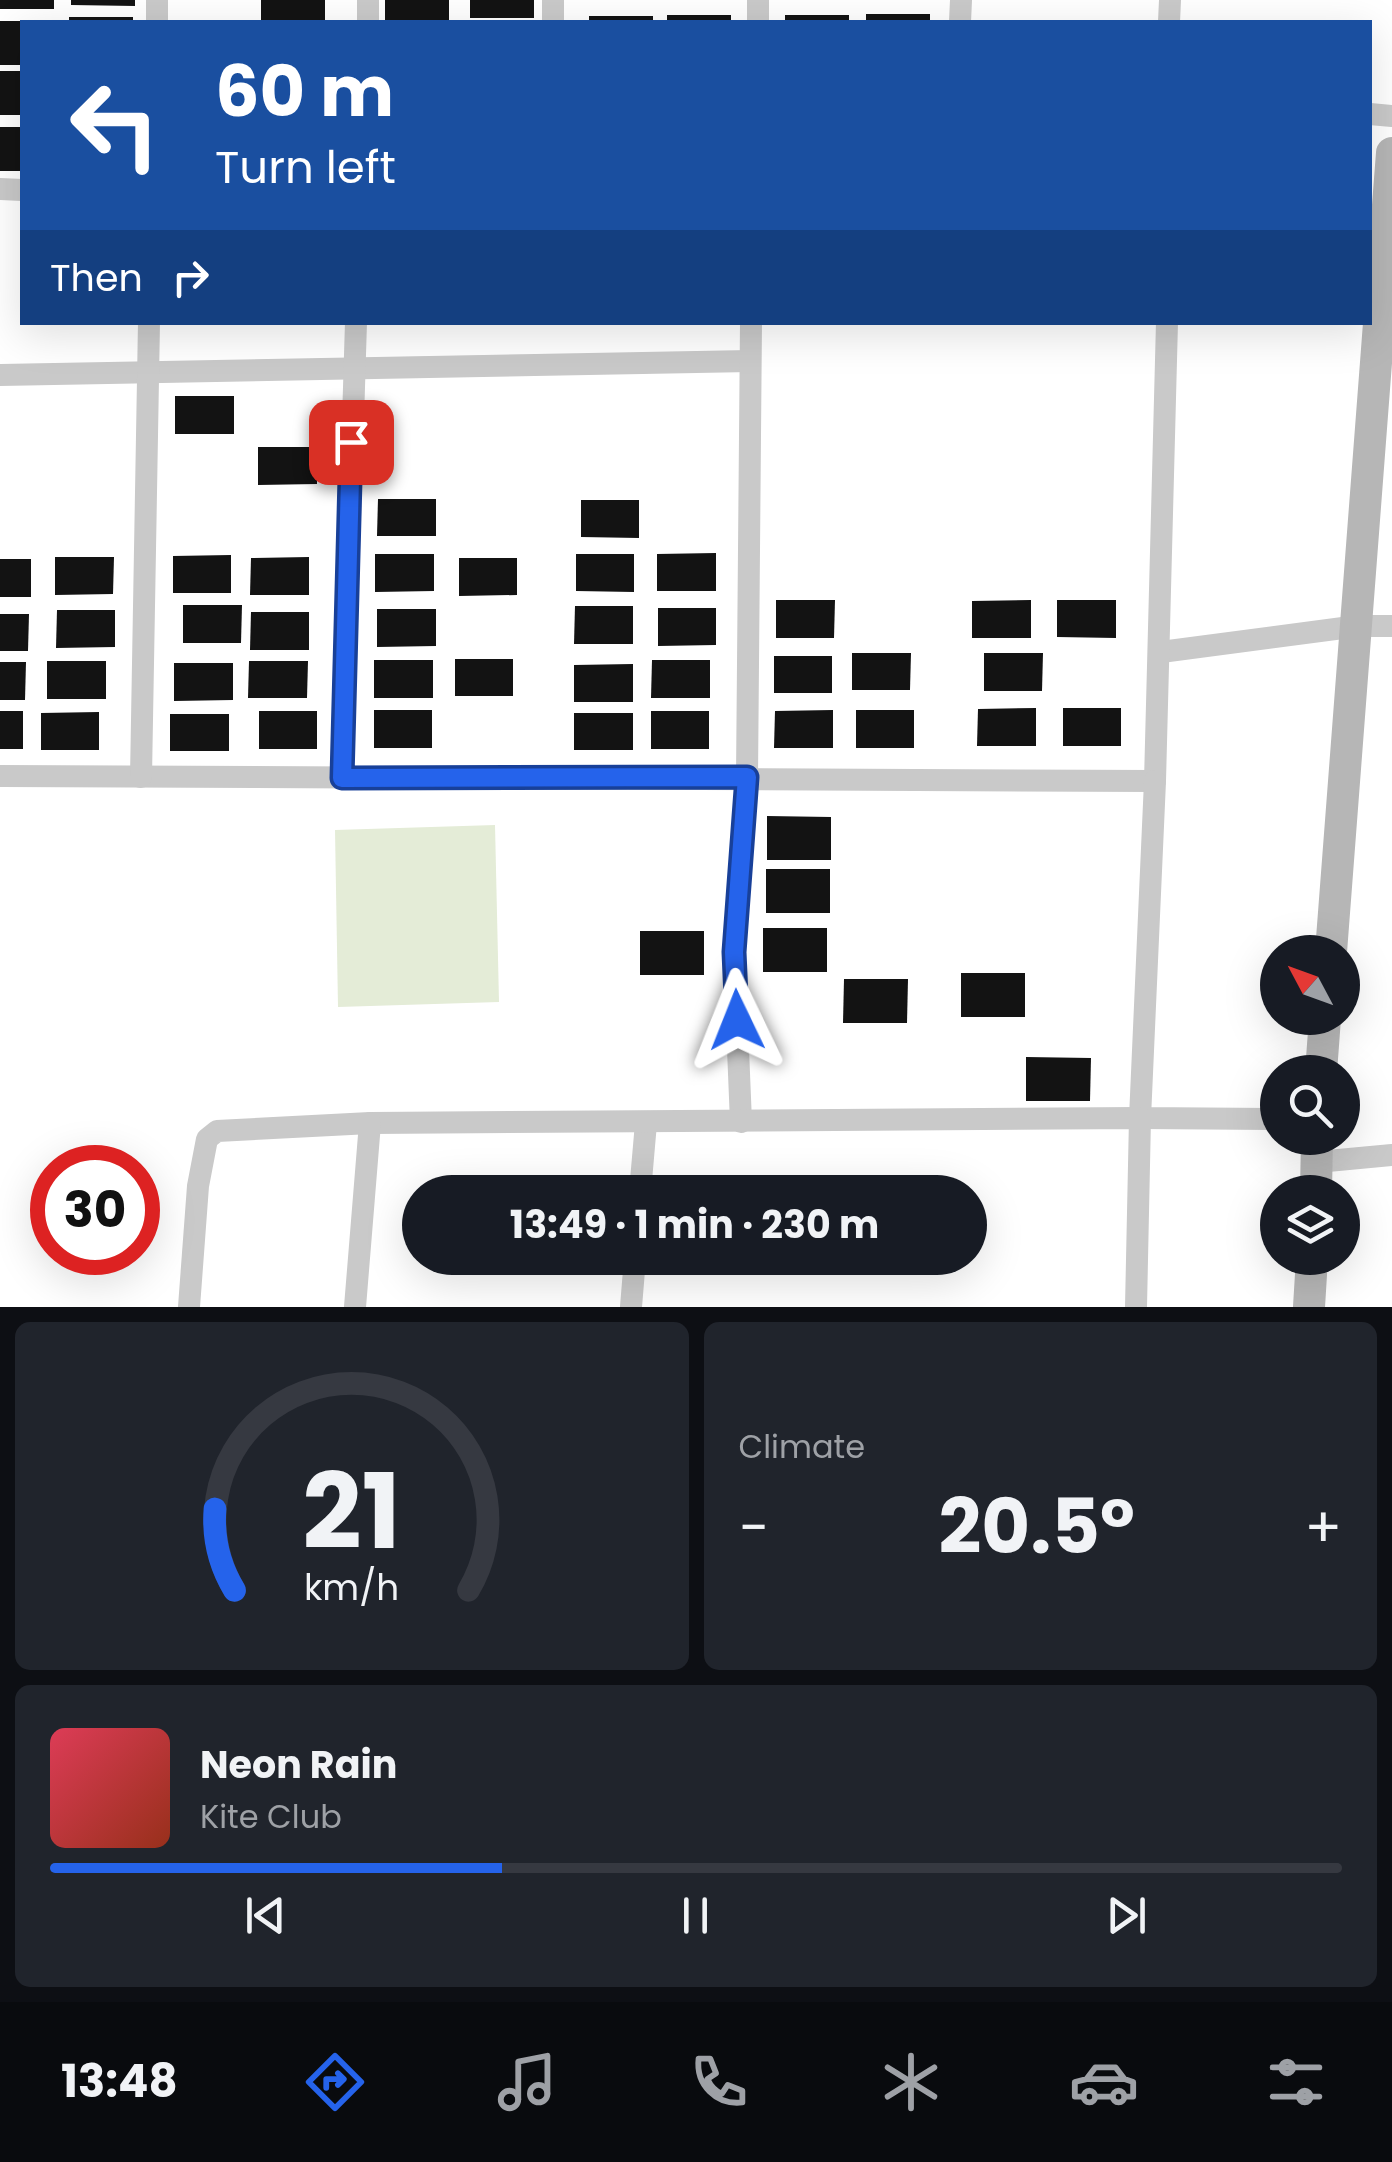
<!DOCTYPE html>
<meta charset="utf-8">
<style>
body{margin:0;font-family:Poppins,sans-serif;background:#20242c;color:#f1f3f6;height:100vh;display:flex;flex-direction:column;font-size:38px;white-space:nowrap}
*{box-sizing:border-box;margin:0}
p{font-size:32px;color:#9ea1a6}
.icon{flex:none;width:55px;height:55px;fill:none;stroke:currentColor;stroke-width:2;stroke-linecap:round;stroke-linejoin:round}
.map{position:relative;height:1307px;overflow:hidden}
.drawer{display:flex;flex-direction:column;gap:15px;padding:15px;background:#0d0f14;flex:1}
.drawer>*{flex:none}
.hud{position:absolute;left:20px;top:20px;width:1352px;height:305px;border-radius:0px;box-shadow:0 10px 40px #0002;background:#1a4fa0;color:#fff;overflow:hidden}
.needle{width:65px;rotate:311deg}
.buttons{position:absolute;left:1260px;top:935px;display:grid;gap:20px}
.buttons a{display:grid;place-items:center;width:100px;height:100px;border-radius:50%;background:#171b24;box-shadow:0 10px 40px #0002;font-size:50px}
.speed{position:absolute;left:30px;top:1145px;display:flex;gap:20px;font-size:50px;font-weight:700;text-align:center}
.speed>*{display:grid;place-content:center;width:130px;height:130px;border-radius:50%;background:#171b24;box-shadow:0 10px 40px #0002;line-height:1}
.speed .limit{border:15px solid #d22;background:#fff;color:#111}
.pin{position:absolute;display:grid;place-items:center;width:85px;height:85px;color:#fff;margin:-42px;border-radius:20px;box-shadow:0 5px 15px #0006}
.me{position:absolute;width:110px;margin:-55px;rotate:358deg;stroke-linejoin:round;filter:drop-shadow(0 0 8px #0008)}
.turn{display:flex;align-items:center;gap:35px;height:210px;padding:0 30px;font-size:45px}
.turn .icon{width:130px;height:130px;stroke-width:2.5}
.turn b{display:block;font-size:70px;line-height:85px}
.then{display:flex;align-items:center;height:95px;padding:0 30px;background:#0003;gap:20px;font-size:38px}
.big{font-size:75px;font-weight:700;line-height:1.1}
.drawer .tile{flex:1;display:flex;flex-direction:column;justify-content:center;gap:15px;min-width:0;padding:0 35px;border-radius:15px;background:#20242c}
.drawer .dial{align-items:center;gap:0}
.dial svg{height:260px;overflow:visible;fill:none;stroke:#363941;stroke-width:7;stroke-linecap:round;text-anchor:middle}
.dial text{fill:#f1f3f6;stroke:none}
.song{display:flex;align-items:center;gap:30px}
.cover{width:120px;height:120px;border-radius:15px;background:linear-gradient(135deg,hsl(350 70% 55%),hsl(10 70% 35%))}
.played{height:10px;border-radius:5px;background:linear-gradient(90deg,#2563eb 35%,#363941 35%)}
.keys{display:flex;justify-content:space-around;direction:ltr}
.heat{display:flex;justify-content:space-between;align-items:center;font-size:55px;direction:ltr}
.drawer .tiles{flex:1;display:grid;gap:15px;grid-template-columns:1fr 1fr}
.tile:last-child{grid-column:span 2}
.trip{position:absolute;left:402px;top:1175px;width:585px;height:100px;border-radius:50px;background:#171b24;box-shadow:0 10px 40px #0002;font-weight:700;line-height:100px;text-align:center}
.tab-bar{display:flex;height:160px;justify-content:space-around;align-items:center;background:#090b0e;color:#9ea1a6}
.tab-bar .icon{width:70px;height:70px}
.tab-bar .active{color:#2563eb}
.tab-bar b{font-size:45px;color:#f1f3f6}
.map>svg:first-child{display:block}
.green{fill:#e4ecd7}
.building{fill:#131313}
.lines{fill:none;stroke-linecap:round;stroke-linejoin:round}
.minor{stroke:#c9c9c9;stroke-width:22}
.secondary{stroke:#b6b6b6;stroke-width:32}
.route-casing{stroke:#184099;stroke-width:25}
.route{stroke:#2563eb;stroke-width:18}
</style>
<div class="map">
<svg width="1392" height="1307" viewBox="0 0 1392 1307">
<rect width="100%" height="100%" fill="#fff"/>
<path class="green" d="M495,825L499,1002L338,1007L335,830Z"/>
<g class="building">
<rect x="0" y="0" width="54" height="9"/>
<path d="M71,0H135V6L71,5Z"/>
<rect x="261" y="0" width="64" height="21"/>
<rect x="385" y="0" width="64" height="20"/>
<rect x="470" y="0" width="64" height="18"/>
<rect x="866" y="14" width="64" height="8"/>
<rect x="667" y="15" width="64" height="7"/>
<rect x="785" y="15" width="64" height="7"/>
<rect x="589" y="16" width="64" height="6"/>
<rect x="69" y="17" width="64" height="5"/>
<rect x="0" y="21" width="22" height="44"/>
<rect x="0" y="71" width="22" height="44"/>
<rect x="0" y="127" width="22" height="44"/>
<rect x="175" y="396" width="59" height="38"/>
<path d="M258,447H317V484L258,485Z"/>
<path d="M378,499H436V536H377Z"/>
<path d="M581,500H639V538L581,537Z"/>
<path d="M716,553V591H657V554Z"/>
<path d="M375,554H434V591L375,592Z"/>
<path d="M576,554H634V592L576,591Z"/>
<path d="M231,555V593H173V556Z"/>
<path d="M55,557H114L113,594L55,595Z"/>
<path d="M309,557V595H250L251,558Z"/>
<path d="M459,558H517V595L459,596Z"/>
<rect x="0" y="559" width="31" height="38"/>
<path d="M776,600H835L834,638H776Z"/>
<path d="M1031,600V638H972V601Z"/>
<path d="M1057,600H1116V638L1057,637Z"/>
<path d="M183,605H242L241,643H183Z"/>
<path d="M575,606H633V644H574Z"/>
<path d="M658,608H716V645L658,646Z"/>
<path d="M377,609H436V646L377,647Z"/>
<path d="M57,610H115V647L56,648Z"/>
<path d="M251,612H309V650H250Z"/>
<path d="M0,614H29L28,651H0Z"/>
<path d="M852,653H911L910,690H852Z"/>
<path d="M984,653H1043L1042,691H984Z"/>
<rect x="774" y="656" width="58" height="37"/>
<rect x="455" y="659" width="58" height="37"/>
<rect x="374" y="660" width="59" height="38"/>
<path d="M652,660H710V698H651Z"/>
<rect x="47" y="661" width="59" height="38"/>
<path d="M249,661H308L307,698H248Z"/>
<path d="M0,662H26L25,700H0Z"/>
<path d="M174,663H233V700L174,701Z"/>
<path d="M633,664V702H574V665Z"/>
<path d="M1036,708V746H977L978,709Z"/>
<rect x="1063" y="708" width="58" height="38"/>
<rect x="374" y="710" width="58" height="38"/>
<path d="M833,710V748H774L775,711Z"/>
<rect x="856" y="710" width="58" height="38"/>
<rect x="0" y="711" width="23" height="38"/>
<rect x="259" y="711" width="58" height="38"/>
<rect x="651" y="711" width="58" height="38"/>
<path d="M99,712V750H41V713Z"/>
<rect x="574" y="713" width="59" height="37"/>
<rect x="170" y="714" width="59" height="37"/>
<path d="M767,816L831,817V860H767Z"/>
<rect x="766" y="869" width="64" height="44"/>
<rect x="763" y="928" width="64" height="44"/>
<rect x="640" y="931" width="64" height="44"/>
<rect x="961" y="973" width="64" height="44"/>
<path d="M844,979H908L907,1023H843Z"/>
<path d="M1026,1057L1091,1058L1090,1101H1026Z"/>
</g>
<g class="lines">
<g class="minor">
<path d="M157,22V0"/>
<path d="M368,22V0"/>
<path d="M553,22V0"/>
<path d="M758,22V0"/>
<path d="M960,22L961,0"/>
<path d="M1169,22L1170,0"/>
<path d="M1370,114L1392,116"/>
<path d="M0,189L22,190"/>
<path d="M0,375L750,361"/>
<path d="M1161,652L1358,626H1392"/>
<path d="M0,776L1155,781L1167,322"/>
<path d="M141,777L149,322"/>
<path d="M342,778L356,322"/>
<path d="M1155,781L1140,1118L1278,1119"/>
<path d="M741,1122L734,952L747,777L751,322"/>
<path d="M1317,1162L1392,1155"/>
<path d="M640,1192L646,1123"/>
<path d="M189,1307L198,1186L207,1139L217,1131L370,1123L1140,1118L1136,1307"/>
<path d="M355,1307L370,1123"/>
<path d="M631,1307L635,1258"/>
</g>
<g class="secondary">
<path d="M1331,952L1392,153"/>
<path d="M1321,1072L1325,1018"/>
<path d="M1316,1192L1317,1138"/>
<path d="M1309,1307L1312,1258"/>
</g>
</g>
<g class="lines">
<g class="route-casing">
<path id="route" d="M351,442L342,778L747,777L734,952L737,1020"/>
</g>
<use href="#route" class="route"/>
</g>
</svg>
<div class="buttons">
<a><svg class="needle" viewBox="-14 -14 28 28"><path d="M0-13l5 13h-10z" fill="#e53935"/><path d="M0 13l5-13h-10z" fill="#9ea1a6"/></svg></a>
<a><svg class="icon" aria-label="search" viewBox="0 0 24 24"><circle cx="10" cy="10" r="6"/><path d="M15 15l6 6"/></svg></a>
<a><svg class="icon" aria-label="layers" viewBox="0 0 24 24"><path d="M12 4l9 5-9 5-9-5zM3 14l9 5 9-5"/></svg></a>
</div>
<div class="speed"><div class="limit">30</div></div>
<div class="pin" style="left:351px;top:442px;background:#d93025"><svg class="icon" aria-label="arrive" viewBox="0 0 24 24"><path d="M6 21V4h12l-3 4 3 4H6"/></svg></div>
<svg class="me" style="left:737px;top:1020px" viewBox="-20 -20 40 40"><path d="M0-17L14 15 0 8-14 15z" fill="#2563eb" stroke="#fff" stroke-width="4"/></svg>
<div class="trip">13:49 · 1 min · 230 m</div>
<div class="hud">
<div class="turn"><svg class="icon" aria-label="left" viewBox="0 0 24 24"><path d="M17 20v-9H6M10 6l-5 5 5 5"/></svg><div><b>60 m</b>Turn left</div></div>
<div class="then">Then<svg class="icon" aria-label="right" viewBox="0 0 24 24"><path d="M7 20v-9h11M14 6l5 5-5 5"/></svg></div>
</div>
</div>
<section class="drawer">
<div class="tiles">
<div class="tile dial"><svg viewBox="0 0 100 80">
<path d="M14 69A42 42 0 1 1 86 69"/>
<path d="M14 69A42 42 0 0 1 8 44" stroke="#2563eb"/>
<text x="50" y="56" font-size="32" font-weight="700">21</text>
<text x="50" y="72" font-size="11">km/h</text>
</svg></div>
<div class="tile"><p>Climate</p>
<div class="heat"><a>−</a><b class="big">20.5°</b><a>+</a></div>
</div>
<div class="tile">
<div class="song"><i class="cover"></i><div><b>Neon Rain</b><p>Kite Club</p></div></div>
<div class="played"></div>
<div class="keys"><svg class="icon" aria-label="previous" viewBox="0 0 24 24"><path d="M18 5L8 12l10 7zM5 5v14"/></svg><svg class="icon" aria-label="pause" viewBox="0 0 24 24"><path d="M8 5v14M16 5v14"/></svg><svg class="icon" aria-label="next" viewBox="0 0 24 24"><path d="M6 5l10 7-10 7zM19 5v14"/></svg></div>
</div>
</div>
</section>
<nav class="tab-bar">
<b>13:48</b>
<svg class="icon active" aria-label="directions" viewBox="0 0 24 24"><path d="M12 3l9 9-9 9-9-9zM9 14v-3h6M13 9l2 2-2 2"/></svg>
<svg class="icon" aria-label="music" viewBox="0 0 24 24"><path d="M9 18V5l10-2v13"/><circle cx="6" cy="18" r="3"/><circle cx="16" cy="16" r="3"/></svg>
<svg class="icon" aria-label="phone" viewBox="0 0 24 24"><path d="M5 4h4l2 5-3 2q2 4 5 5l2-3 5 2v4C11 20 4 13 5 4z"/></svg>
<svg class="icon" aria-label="climate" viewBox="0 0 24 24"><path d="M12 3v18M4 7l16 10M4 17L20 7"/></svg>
<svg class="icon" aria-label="car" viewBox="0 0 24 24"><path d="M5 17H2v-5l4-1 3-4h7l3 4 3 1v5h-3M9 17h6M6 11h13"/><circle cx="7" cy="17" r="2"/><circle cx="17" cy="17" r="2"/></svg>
<svg class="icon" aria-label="filters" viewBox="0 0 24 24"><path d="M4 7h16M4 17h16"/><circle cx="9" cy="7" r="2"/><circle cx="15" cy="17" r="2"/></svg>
</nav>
